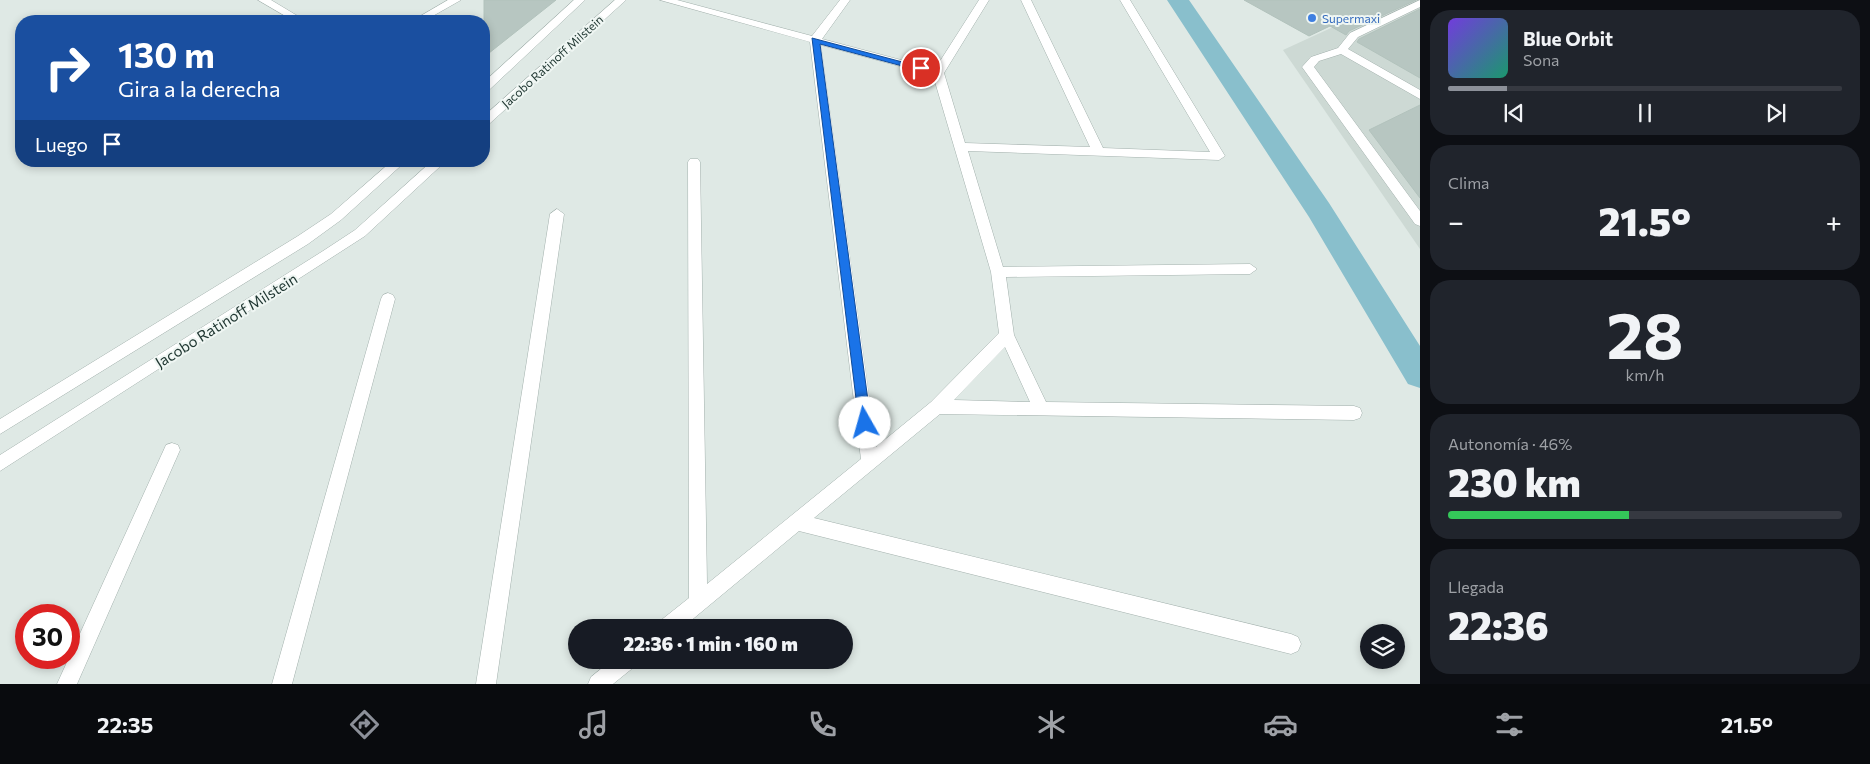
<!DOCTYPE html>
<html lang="es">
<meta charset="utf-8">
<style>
body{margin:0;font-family:Commissioner,sans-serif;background:#20242c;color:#f1f3f6;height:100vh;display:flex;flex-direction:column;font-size:19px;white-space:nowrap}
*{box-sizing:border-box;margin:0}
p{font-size:16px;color:#9ea1a6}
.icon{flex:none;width:28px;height:28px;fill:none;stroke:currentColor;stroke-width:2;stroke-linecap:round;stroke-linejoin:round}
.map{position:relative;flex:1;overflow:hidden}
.details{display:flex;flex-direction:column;gap:10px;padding:10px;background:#0d0f14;width:450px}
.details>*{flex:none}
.banner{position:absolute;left:15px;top:15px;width:475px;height:152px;border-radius:20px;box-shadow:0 2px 8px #0003;background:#1a4fa0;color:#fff;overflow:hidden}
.tools{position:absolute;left:1360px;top:624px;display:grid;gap:10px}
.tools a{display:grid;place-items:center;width:45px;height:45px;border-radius:50%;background:#171b24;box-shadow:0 2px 8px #0003;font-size:25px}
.speed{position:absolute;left:15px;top:604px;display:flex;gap:10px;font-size:25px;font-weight:700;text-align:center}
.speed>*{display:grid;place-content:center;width:65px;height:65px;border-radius:50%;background:#171b24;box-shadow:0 2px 8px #0003;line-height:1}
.speed .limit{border:8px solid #d22;background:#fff;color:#111}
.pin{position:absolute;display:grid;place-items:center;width:42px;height:42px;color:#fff;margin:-21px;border:2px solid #fff;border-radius:50%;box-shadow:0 1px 5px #0007}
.me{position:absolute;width:55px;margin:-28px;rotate:353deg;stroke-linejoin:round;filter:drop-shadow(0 0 4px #0008)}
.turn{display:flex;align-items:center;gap:18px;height:105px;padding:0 20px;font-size:22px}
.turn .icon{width:65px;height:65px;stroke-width:2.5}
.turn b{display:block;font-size:35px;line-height:42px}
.then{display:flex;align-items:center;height:48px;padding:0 20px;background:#0003;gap:10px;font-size:19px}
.big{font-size:38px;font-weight:800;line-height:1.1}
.details .tile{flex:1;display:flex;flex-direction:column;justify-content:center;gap:8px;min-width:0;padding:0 18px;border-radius:20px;background:#20242c}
.details .dial{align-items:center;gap:0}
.dial b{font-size:65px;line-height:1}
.song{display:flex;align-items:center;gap:15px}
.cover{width:60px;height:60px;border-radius:8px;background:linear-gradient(135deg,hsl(260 70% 55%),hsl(160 70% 35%))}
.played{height:5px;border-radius:2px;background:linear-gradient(90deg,#8c9099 15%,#363941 15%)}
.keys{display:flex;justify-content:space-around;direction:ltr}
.heat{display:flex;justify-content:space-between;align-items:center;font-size:28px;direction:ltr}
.charge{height:8px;border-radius:4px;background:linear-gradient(90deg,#34c759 46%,#363941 0)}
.trip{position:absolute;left:568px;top:619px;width:285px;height:50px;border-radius:25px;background:#171b24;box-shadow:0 2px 8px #0003;font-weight:800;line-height:50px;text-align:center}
.dock{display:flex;height:80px;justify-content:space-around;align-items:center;background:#090b0e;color:#9ea1a6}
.dock .icon{width:35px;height:35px}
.dock .active{color:#8c9099}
.dock b{font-size:22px;color:#f1f3f6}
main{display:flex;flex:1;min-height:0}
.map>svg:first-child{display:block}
.built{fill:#cdd9d4}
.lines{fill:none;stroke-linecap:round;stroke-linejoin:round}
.canal{fill:#89bfcc;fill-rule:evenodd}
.building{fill:#b7c6c1;stroke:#b2c2bc}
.minor-casing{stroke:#a2b0ac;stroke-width:1}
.minor{fill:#fff;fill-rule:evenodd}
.route{fill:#1a73e8;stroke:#114b97}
.shop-dot{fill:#3f7fe0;stroke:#eff6f3;stroke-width:2}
.labels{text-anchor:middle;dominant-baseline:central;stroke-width:4;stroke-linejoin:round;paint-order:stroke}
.far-shop-label{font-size:12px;fill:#366cbe;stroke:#eff6f3;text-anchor:start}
.far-street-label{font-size:12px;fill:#213833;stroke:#eff6f3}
.street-label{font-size:15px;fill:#213833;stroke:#eff6f3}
</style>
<main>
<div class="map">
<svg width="1420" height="684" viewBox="0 0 1420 684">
<rect width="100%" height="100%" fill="#dfe9e5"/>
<path class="built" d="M1392,0H1420V249L1283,50Z"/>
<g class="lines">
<path class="canal" d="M1167,0H1189L1329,203L1420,346V388L1408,384L1309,217Z"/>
</g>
<g class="building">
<path d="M484,0H556L484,57Z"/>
<path d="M1244,0H1416L1349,31L1346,35L1330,26L1309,36Z"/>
<path d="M1420,9V78L1357,42L1359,39Z"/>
<path d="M1420,105V198L1369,130Z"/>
</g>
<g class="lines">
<g class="minor-casing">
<g id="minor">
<path d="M258,0H271L306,21H294Z"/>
<path d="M448,0H461L424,21H412Z"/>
<path d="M574,0H585L488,91L484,92V82Z"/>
<path d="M615,0H626L488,125L484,126V116Z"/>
<path d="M660,0H677L812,36L840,0H850L822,39L935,69L979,0H989L944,73L965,143L1090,147L1021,0H1031L1103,148L1210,152L1120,0H1130L1225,156L1219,160L968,151L1003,267L1250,264L1257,269L1250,274L1006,277L1014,335L1046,402L1354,406L1360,408L1362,413L1360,418L1354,420L940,414L814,518L1291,634L1298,637L1301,644L1298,651L1291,654L799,531L682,628H658L660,621L689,598L688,162L690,159H698L700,162L707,584L861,459L810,42ZM821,45L933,75L991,272L999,333L931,402L876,447ZM1005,347L1030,402L954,400Z"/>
<path d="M1420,0V7L1358,37L1348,49L1420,90V99L1341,54L1319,61L1314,67L1420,211V226L1415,224L1302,67L1311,57L1338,48L1350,33Z"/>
<path d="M392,161H406L341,220L308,244L0,434V419L298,236L331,214Z"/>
<path d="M432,161H446L365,236L0,471V455L323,251L355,230Z"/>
<path d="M557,209L564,214L496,684H476L550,214Z"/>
<path d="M388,293L393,295L395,299L292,684H272L381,299L383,295Z"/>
<path d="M172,443L178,445L180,450L77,684H57L166,445Z"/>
<path d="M612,660H637L634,667L613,684H588L591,677Z"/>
</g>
</g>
<use href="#minor" class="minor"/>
</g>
<path class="route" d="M812,38L925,68L921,71L820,44L871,423L865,428L859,423Z"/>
<circle class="shop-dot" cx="1312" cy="18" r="5"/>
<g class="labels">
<g class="far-shop-label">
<text x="1322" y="18">Supermaxi</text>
</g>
<g class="far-street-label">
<text transform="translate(552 61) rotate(-42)">Jacobo Ratinoff Milstein</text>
</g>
<g class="street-label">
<text transform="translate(226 320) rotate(-32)">Jacobo Ratinoff Milstein</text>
</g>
</g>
</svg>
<div class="tools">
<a><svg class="icon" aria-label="layers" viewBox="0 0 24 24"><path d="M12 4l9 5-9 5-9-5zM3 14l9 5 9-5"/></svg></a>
</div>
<div class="speed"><div class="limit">30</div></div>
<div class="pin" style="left:921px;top:68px;background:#d93025"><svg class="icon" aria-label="arrive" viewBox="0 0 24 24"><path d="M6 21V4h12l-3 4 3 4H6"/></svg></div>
<svg class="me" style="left:865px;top:423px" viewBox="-20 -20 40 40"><circle r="19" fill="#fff"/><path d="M0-13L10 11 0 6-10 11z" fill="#1a73e8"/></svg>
<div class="trip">22:36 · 1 min · 160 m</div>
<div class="banner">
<div class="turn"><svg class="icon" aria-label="right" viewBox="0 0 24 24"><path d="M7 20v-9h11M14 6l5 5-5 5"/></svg><div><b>130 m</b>Gira a la derecha</div></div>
<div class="then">Luego<svg class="icon" aria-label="arrive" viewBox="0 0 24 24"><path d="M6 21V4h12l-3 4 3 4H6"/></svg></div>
</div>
</div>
<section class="details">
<div class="tile">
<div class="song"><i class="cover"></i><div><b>Blue Orbit</b><p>Sona</p></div></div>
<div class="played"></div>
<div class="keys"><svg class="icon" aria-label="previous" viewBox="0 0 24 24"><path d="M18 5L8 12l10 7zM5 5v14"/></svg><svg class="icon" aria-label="pause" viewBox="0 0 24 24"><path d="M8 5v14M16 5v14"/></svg><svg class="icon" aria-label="next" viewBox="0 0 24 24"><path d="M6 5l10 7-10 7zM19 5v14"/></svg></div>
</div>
<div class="tile"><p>Clima</p>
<div class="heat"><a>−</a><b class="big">21.5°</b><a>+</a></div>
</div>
<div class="tile dial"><b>28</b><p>km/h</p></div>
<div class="tile"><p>Autonomía · 46%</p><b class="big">230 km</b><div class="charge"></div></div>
<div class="tile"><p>Llegada</p><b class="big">22:36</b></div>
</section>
</main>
<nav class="dock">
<b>22:35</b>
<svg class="icon active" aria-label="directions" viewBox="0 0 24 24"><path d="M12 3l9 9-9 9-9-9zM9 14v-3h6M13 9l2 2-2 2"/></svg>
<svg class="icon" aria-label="music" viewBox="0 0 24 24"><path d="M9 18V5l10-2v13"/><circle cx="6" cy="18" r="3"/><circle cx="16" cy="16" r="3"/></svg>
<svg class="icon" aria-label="phone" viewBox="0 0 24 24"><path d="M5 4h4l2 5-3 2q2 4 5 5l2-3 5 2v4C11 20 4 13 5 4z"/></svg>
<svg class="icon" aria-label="climate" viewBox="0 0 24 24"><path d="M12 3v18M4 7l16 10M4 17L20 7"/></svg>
<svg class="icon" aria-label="car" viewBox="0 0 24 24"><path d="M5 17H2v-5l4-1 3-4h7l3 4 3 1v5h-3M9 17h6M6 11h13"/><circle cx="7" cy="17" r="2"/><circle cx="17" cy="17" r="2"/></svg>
<svg class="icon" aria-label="filters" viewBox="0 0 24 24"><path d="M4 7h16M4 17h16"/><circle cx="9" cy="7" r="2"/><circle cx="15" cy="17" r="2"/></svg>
<b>21.5°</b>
</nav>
